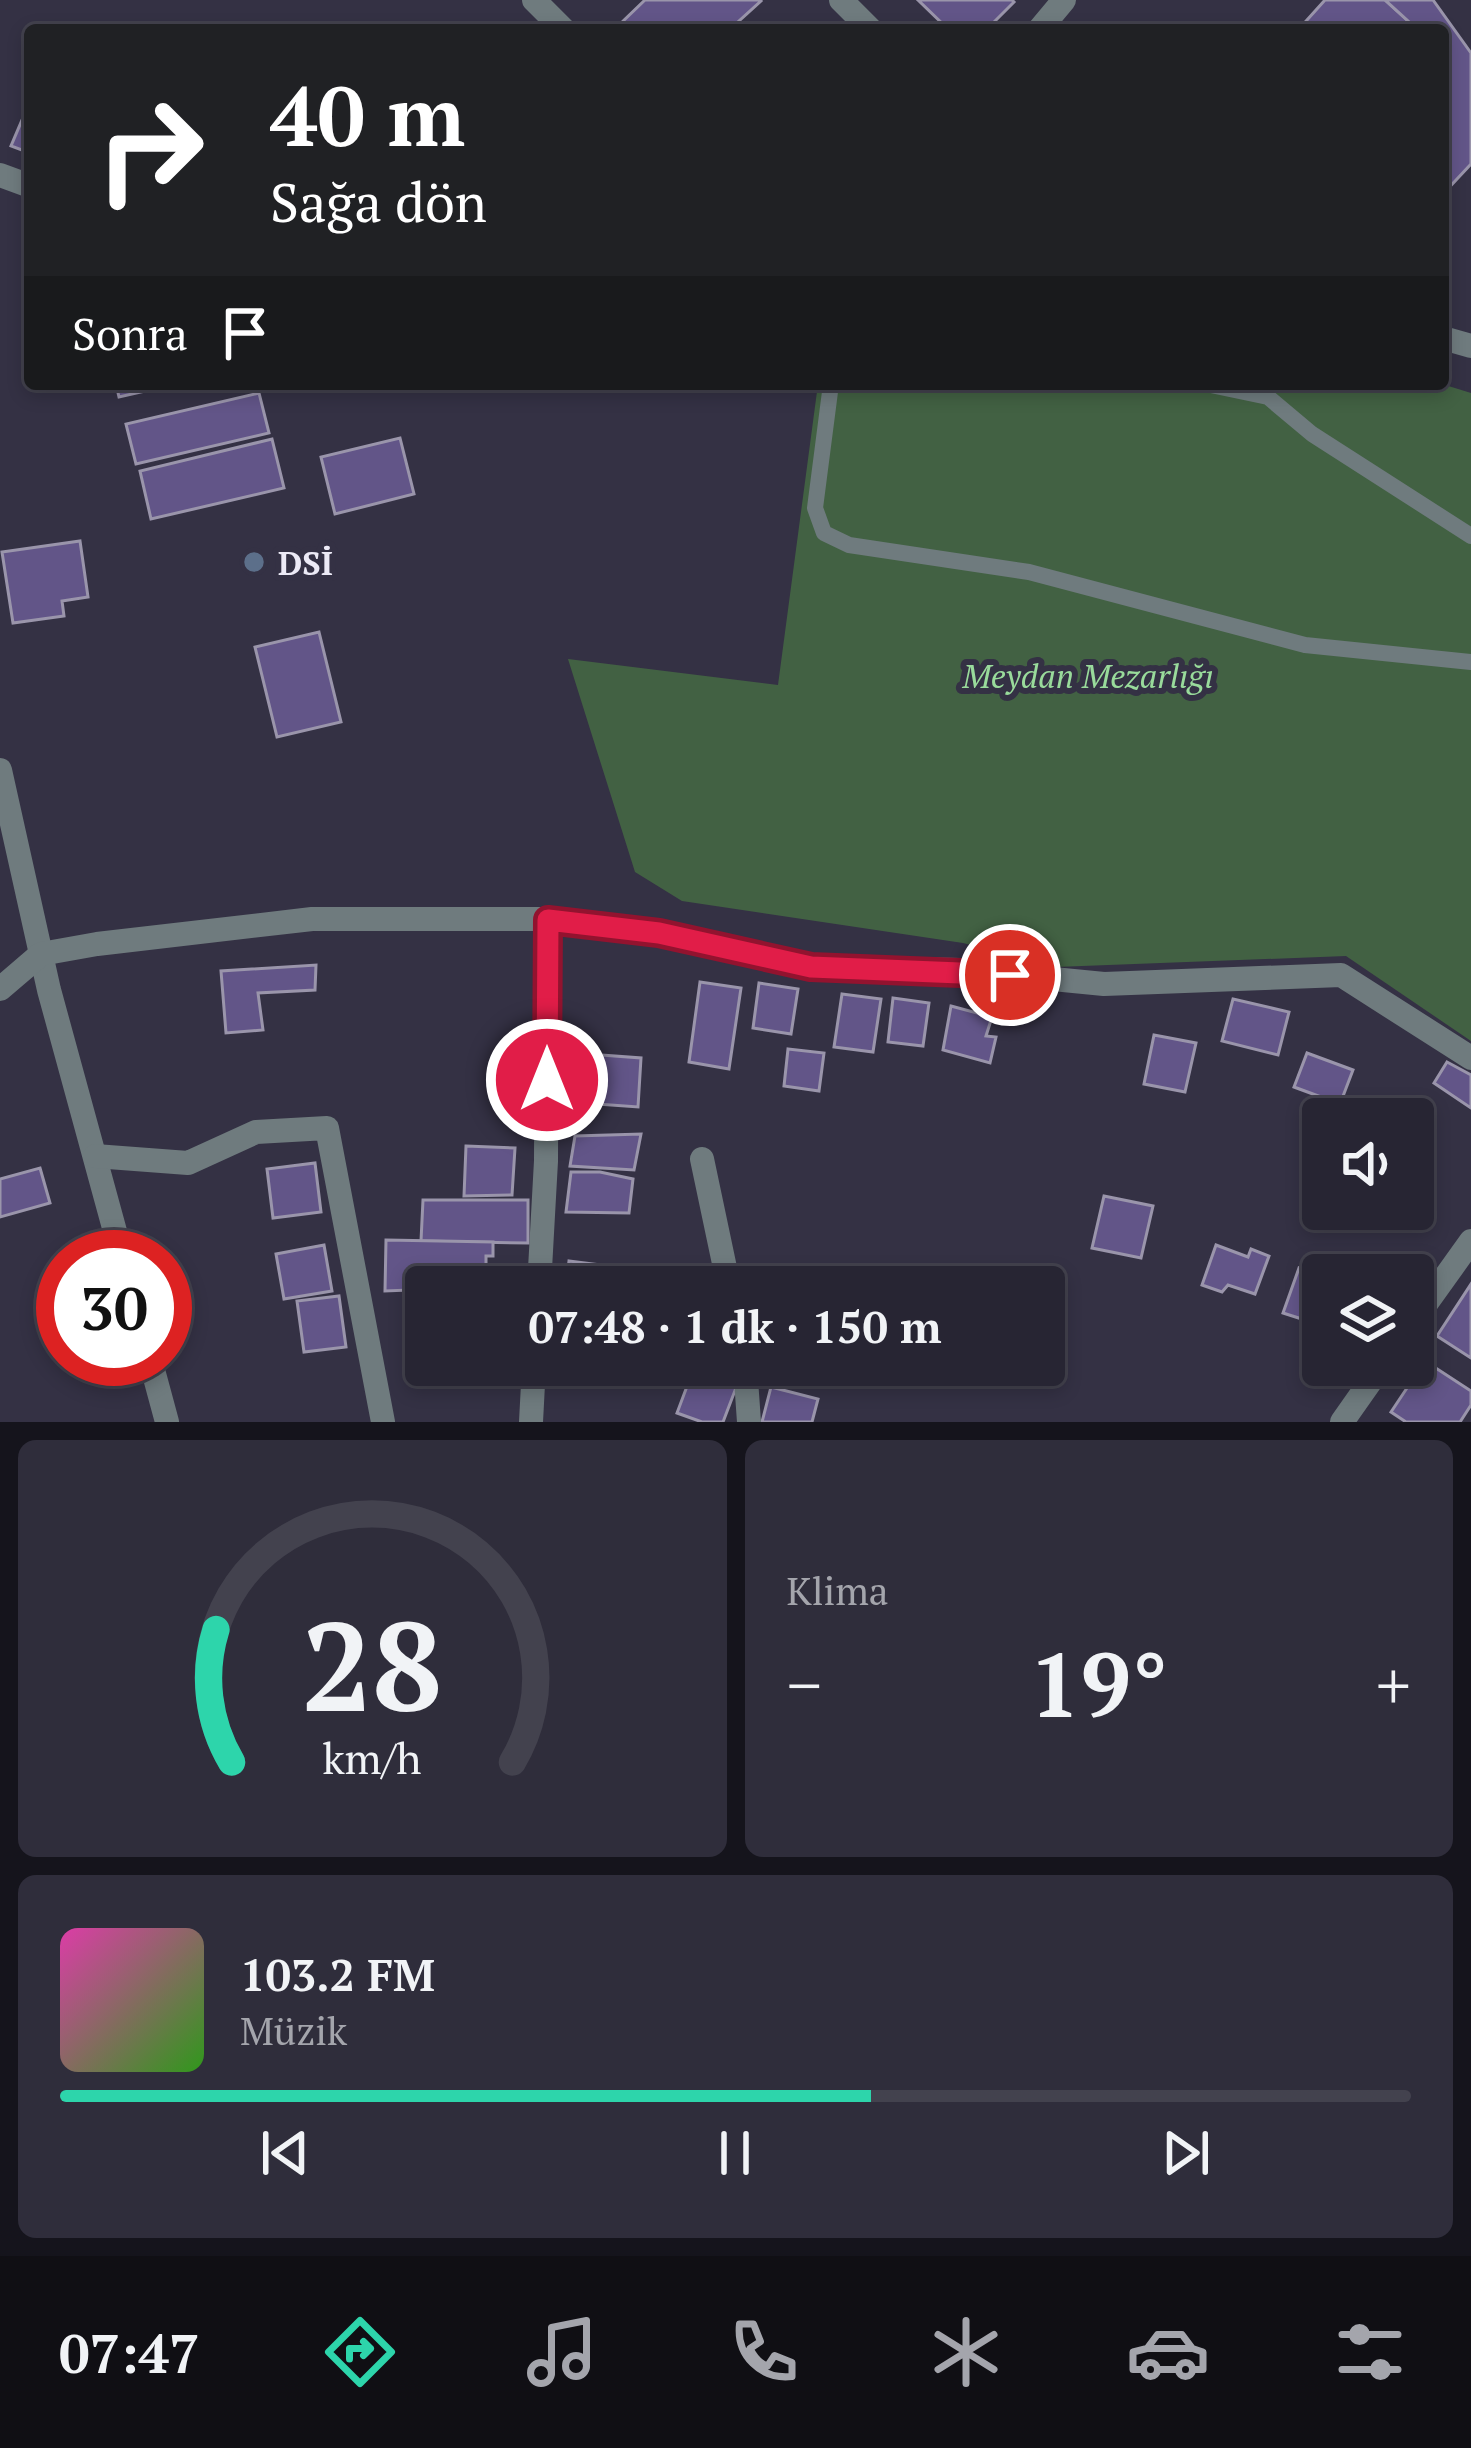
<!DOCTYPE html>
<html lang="tr">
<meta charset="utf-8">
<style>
body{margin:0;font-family:"PT Serif",serif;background:#2f2d3b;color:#f1f3f6;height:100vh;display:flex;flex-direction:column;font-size:45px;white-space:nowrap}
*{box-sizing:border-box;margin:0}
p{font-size:39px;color:#a4a5ac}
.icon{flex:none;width:66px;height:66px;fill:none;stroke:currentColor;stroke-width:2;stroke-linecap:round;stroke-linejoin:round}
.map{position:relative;height:1422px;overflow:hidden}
.panel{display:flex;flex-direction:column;gap:18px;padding:18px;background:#15141c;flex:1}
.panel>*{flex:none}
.hud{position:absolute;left:24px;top:24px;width:1425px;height:366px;border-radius:12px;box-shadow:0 6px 18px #0003,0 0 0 3px #43424e;background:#202124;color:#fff;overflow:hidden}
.buttons{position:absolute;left:1302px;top:1098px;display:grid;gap:24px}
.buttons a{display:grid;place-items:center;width:132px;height:132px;border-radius:12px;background:#272533;box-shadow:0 6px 18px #0003,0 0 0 3px #43424e;font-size:60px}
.speed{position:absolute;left:36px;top:1230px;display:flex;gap:24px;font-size:60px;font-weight:700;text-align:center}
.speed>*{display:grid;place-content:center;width:156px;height:156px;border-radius:50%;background:#272533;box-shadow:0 6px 18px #0003,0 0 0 3px #43424e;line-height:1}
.speed .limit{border:18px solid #d22;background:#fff;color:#111}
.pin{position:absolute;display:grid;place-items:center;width:102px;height:102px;color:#fff;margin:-51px;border:6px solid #fff;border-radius:50%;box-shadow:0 3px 12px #0007}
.me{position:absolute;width:132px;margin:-66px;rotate:0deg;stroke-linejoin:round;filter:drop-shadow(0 0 9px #0008)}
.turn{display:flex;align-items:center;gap:42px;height:252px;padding:0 48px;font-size:54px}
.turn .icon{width:156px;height:156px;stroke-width:2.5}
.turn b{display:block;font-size:84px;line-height:102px}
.then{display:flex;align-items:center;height:114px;padding:0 48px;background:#0003;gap:24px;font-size:45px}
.big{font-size:90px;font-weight:700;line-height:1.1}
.panel .card{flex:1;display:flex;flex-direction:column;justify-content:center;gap:18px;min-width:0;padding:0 42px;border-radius:18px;background:#2f2d3b}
.panel .dial{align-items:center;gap:0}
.dial svg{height:312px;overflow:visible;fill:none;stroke:#43424e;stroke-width:7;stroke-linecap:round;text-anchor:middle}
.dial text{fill:#f1f3f6;stroke:none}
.song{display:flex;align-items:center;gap:36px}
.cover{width:144px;height:144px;border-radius:18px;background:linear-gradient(135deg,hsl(320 70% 55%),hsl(110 70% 35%))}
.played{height:12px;border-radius:6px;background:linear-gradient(90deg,#2dd5ab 60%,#43424e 60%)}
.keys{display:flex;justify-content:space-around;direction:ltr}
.heat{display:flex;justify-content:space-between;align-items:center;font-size:66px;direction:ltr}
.panel .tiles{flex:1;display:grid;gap:18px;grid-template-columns:1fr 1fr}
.card:last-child{grid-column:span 2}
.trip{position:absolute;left:405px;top:1266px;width:660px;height:120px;border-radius:12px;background:#272533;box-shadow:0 6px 18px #0003,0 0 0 3px #43424e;font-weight:700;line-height:120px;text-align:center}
.menu{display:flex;height:192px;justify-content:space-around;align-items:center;background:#100f14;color:#a4a5ac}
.menu .icon{width:84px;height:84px}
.menu .active{color:#2dd5ab}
.menu b{font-size:54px;color:#f1f3f6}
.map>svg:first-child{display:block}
.green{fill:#426143}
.building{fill:#625588;stroke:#9a95ab;stroke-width:3}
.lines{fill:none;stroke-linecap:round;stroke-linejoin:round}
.service{stroke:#6f7b7e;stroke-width:16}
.minor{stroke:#6f7b7e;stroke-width:24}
.route-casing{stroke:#92132f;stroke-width:30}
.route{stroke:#e11d48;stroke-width:21}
.service-dot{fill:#5c6f8a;stroke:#343144;stroke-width:4.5}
.labels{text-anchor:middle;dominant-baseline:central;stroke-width:12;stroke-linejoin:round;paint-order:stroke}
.poi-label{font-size:33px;font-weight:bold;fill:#eceaf6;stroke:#343144;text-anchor:start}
.park-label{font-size:33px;font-style:italic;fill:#99db9b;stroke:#343144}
</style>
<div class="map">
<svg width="1471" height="1422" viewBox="0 0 1471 1422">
<rect width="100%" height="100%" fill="#343144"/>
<path class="green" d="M818,384H1442L1471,393V1041L1346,956L1056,967L963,943L682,901L635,872L568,659L778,685Z"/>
<g class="building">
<path d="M645,0H760L761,1L729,30H624L619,25Z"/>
<path d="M918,0H1012L1014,2L986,30H949Z"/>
<path d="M1325,0H1385L1418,30H1298Z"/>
<path d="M1385,0H1433L1471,53V164L1443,194V30H1418Z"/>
<path d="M25,113L30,116V153L11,146Z"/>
<path d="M116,384H176L119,397Z"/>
<path d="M259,393L269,433L136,464L126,424Z"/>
<path d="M400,438L414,494L335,514L321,457Z"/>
<path d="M272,439L284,488L151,519L140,471Z"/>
<path d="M80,541L88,597L62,601L64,616L13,623L2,552Z"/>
<path d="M319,632L341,722L277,737L255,647Z"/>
<path d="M316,965L315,990L258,993L263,1030L226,1033L221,971Z"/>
<path d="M700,982L741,988L729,1069L689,1062Z"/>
<path d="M759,983L798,989L791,1034L753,1028Z"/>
<path d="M842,994L881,999L873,1052L834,1047Z"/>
<path d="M893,998L929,1003L923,1046L888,1042Z"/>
<path d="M1233,999L1289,1012L1278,1055L1222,1041Z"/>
<path d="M951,1006L992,1017L986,1036L996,1037L990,1063L943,1050Z"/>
<path d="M1154,1035L1196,1043L1185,1092L1144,1084Z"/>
<path d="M788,1049L824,1053L819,1091L784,1086Z"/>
<path d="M574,1053L641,1058L638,1107L570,1102Z"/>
<path d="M1307,1053L1353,1070L1340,1104L1294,1087Z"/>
<path d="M1447,1062L1471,1075V1108L1434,1083Z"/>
<path d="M641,1134L634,1170L570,1166L575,1136Z"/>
<path d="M466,1146L515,1148L512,1195L464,1196Z"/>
<path d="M315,1163L321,1212L273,1218L267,1169Z"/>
<path d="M40,1168L50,1203L0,1217V1179Z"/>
<path d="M571,1172H600L633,1179L629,1213L566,1212Z"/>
<path d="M1104,1196L1153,1206L1141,1258L1092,1248Z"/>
<path d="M423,1200H528V1243L421,1241Z"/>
<path d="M386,1240L493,1242V1256H486V1287L385,1291Z"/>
<path d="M324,1245L332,1291L284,1299L276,1254Z"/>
<path d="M1216,1245L1248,1257L1251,1249L1269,1256L1255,1294L1228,1285L1222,1292L1202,1285Z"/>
<path d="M569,1261L617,1267L614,1287H566Z"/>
<path d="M1299,1268L1323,1276V1328L1316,1326L1319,1315L1308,1311L1305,1320L1283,1313Z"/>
<path d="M1471,1284V1358L1437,1336Z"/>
<path d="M339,1296L346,1347L304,1352L297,1301Z"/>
<path d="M1425,1361L1471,1391V1405L1460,1422H1406L1391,1412Z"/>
<path d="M695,1365L739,1380L723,1422H702L677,1413Z"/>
<path d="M771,1387L818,1399L812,1422H762Z"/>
</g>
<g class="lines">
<g class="service">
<path d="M831,384L815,508L824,533L849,545L1029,572L1305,645L1471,662"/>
<path d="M1206,384L1268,397L1312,434L1471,536"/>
</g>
<g class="minor">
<path d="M534,0L564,30"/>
<path d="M841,0L871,30"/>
<path d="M1039,30L1064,0"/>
<path d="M0,175L30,186"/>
<path d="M1443,338L1471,346"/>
<path d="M0,770L49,990L122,1257"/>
<path d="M0,989L41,954L97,944L312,919H547L659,933L811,967L962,970L1104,984L1341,975L1471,1058"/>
<path d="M95,1156L188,1163L256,1132L327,1128L383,1422"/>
<path d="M702,1159L729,1287"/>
<path d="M539,1287L546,1161L547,919"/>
<path d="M1413,1322L1471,1241"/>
<path d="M150,1359L167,1422"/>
<path d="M745,1365L749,1422"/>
<path d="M531,1422L534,1365"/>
<path d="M1342,1422L1382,1365"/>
</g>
</g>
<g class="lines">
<g class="route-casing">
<path id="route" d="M547,1080L548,920L659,933L811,967L1010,975"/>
</g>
<use href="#route" class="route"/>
</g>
<circle class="service-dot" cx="254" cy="562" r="12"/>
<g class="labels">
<g class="poi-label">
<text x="278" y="562">DSİ</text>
</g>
<g class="park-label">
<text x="1088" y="675">Meydan Mezarlığı</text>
</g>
</g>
</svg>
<div class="buttons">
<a><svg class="icon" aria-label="sound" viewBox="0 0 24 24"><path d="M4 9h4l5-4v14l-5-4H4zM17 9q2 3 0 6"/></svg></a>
<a><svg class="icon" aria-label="layers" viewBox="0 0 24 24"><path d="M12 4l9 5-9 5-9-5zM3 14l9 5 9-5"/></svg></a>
</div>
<div class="speed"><div class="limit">30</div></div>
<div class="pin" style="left:1010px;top:975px;background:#d93025"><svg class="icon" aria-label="arrive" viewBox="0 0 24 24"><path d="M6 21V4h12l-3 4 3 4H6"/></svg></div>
<svg class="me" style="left:547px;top:1080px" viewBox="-20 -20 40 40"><circle r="17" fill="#e11d48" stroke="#fff" stroke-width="3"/><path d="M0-11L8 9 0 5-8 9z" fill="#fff"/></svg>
<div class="trip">07:48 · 1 dk · 150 m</div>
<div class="hud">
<div class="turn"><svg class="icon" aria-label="right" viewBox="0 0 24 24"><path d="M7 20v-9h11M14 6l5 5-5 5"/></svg><div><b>40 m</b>Sağa dön</div></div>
<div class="then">Sonra<svg class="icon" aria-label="arrive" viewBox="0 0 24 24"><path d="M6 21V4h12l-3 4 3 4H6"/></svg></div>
</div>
</div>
<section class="panel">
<div class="tiles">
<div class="card dial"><svg viewBox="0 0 100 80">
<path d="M14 69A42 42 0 1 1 86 69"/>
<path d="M14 69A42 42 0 0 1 10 35" stroke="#2dd5ab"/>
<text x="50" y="56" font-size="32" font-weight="700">28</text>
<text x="50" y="72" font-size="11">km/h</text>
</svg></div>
<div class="card"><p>Klima</p>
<div class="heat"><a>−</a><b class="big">19°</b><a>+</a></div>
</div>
<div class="card">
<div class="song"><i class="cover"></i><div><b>103.2 FM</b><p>Müzik</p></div></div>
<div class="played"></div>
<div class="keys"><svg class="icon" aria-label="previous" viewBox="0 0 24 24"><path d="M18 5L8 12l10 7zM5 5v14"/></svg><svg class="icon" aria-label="pause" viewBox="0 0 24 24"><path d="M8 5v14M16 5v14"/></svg><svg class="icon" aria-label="next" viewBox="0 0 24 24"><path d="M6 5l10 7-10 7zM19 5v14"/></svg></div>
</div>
</div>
</section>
<nav class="menu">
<b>07:47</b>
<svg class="icon active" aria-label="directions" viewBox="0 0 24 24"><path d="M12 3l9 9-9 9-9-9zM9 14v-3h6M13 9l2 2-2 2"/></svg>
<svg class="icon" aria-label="music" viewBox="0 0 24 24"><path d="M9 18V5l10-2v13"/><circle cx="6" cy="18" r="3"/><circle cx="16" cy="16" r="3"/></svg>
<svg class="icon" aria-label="phone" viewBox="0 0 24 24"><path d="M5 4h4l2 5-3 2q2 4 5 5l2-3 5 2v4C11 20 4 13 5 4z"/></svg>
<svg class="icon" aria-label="climate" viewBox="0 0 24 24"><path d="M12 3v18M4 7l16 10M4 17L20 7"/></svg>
<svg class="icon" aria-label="car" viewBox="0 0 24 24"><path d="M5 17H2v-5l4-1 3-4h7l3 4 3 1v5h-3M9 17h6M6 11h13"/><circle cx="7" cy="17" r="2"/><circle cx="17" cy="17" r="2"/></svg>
<svg class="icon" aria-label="filters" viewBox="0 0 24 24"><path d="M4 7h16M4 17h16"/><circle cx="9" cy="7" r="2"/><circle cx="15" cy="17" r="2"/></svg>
</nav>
